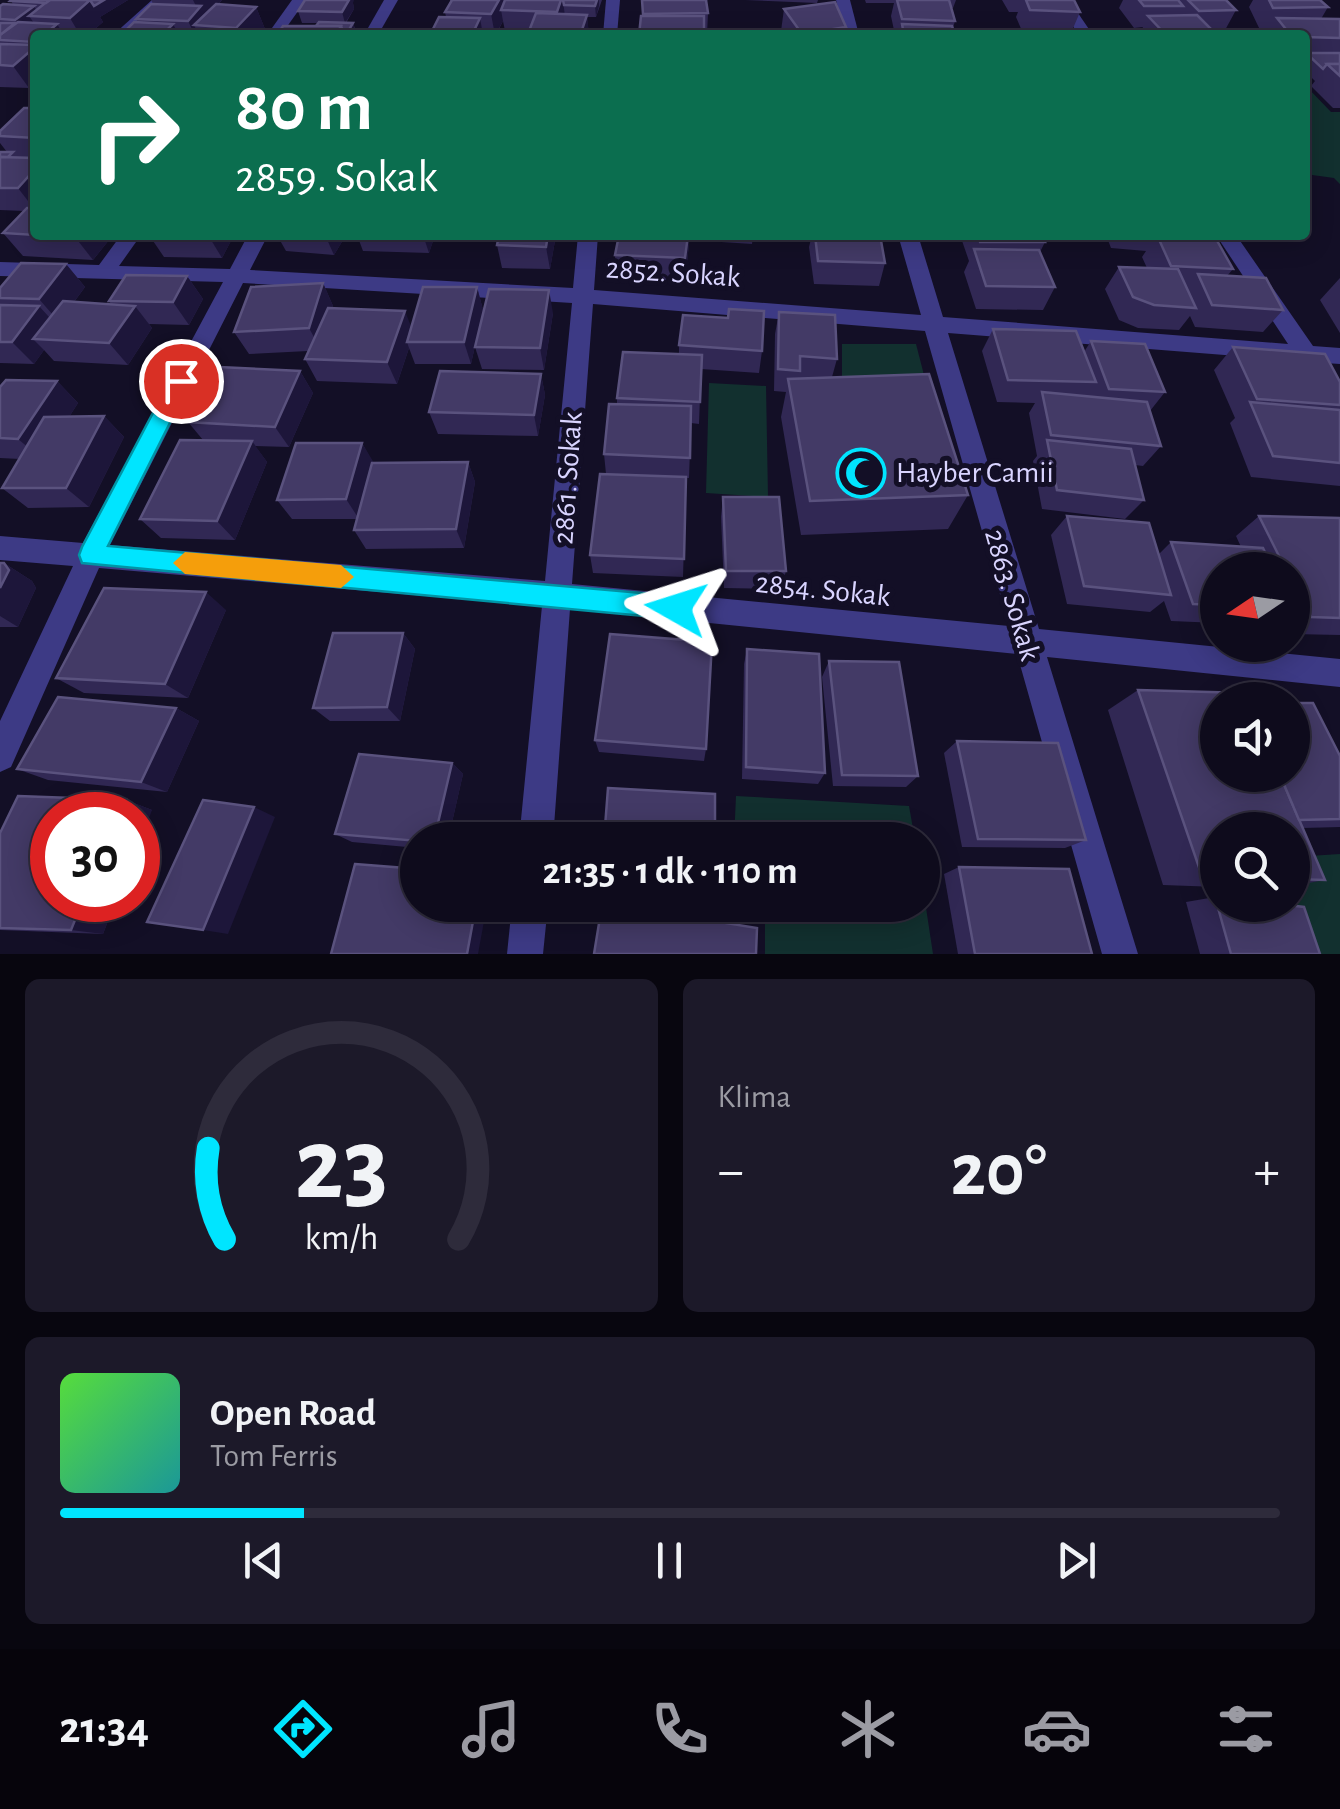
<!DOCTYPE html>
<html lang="tr">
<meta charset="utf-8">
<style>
body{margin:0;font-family:"Alegreya Sans",sans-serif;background:#1c1929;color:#f1f3f6;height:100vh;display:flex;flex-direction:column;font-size:38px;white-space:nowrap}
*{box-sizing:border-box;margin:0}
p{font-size:32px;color:#9b9ba3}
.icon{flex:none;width:55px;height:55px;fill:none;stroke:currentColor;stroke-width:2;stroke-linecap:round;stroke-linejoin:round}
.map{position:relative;height:954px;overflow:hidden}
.sheet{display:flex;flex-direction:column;gap:25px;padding:25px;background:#08060f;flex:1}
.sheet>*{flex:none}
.guide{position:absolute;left:30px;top:30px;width:1280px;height:210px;border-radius:10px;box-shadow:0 5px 25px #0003,0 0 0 2px #2e2b3b;background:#0b6e4f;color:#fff;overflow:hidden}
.needle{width:65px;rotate:257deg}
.fabs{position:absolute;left:1200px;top:552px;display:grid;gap:20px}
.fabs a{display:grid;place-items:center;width:110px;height:110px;border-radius:50%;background:#0e0b1c;box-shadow:0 5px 25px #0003,0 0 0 2px #2e2b3b;font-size:50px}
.speed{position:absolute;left:30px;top:792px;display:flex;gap:20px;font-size:50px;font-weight:700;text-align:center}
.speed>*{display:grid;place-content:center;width:130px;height:130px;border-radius:50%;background:#0e0b1c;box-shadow:0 5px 25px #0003,0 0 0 2px #2e2b3b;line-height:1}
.speed .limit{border:15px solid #d22;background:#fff;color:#111}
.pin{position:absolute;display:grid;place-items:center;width:85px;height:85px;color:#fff;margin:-42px;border:5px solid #fff;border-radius:50%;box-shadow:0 2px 10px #0007}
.me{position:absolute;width:110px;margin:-55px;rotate:276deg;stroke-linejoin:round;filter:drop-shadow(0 0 8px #0008)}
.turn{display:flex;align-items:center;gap:35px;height:210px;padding:0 40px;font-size:45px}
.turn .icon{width:130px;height:130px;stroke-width:2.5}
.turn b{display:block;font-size:70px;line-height:85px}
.big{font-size:75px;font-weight:700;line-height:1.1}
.sheet .widget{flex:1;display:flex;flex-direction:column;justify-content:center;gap:15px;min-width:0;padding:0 35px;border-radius:15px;background:#1c1929}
.sheet .dial{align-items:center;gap:0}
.dial svg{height:260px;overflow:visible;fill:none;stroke:#2e2b3b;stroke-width:7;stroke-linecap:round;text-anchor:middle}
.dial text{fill:#f1f3f6;stroke:none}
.song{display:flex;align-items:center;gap:30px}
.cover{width:120px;height:120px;border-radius:15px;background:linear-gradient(135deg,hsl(110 70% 55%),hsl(180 70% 35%))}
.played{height:10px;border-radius:5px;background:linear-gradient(90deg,#00e5ff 20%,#2e2b3b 20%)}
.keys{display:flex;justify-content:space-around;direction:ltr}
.heat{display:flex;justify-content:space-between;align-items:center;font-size:55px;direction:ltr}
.sheet .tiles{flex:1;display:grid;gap:25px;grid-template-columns:1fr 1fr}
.widget:last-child{grid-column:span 2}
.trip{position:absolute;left:400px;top:822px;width:540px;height:100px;border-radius:50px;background:#0e0b1c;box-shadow:0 5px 25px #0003,0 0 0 2px #2e2b3b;font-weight:700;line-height:100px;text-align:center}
.dock{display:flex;height:160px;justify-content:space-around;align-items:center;background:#06040b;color:#9b9ba3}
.dock .icon{width:70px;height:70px}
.dock .selected{color:#00e5ff}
.dock b{font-size:45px;color:#f1f3f6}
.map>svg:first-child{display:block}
.green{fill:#12302f}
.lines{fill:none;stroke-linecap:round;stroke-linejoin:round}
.minor{fill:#3d3a85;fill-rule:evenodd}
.wall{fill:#312854}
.shaded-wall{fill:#1d163a}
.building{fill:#433a66;stroke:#5a527e;stroke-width:2.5}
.route{fill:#00e5ff;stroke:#0095a6;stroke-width:2.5}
.slow{fill:#f59e0b}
.labels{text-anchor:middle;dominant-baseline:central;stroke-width:10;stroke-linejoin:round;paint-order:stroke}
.street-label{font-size:30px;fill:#d9d4ff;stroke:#130f26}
.poi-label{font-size:30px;fill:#d9d4ff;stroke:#130f26;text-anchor:start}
</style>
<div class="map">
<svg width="1340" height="954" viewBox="0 0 1340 954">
<rect width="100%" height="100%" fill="#130f26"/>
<g class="green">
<path d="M1305,85L1331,112H1340V184L1334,178L1305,174Z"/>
<path d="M842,344H916L933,410L842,383Z"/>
<path d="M709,383L766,386L768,497L706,493Z"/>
<path d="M736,796L909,806L915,840H734Z"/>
<path d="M1340,854V954H1310L1292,905L1293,857Z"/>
<path d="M923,888L933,954H765V905H922Z"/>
</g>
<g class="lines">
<g class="minor">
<path d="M152,0H167L129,35H113Z"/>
<path d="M292,0H306L281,35H267Z"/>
<path d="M384,0H398L378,35H364Z"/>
<path d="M606,0H620L617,35H603Z"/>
<path d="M836,0H850L859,35H845Z"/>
<path d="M1055,0H1069L1093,35H1079Z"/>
<path d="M121,235H141L119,266L230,269L248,235H268L250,270L573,288L578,235H598L594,290L921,315L898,235H918L943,317L1288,344L1216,235H1236L1313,346L1340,348V364L1325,363L1340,385V412L1332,409L1300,361L948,333L1039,629L1340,659V687L1047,657L1138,954H1102L1017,654L570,609L553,840H519L542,606L99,568L11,767L0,772V721L73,566L0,560V536L83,543L223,282L0,276V262L99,265ZM243,283L572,303L545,581L110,545ZM593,304L925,331L1009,626L572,584Z"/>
<path d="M512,905H548L543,954H507Z"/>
</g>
</g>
<g class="wall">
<path d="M11,0H128L100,17L103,22L88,35H35V83L29,88L0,87V6L13,5Z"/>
<path d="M151,0H222L218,5L256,7L265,29L260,35H121L138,22L136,19L153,4Z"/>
<path d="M450,0H602L596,17H587L589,35H529V32L505,31L503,21L496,35H430L446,17L445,12L450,2Z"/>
<path d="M642,0H708L706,1L708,13L707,35H639L643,16Z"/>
<path d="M745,0H818L817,3Z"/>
<path d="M865,0H956L953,8H951L955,21L953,28L955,35H895L891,16L894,3H866Z"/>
<path d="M1002,0H1074L1080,12L1071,33L1022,31L1016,17L1018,12H1009Z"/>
<path d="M1123,0H1226L1236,10L1224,32H1214L1215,35H1139L1143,27L1134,28L1119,8Z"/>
<path d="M1253,0H1320L1328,7L1321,19H1340V108H1333L1311,86L1315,81L1305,71V35H1267L1270,29L1260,30L1249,7Z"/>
<path d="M353,3L354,9L346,23H353L357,34L316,26L318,23H302L298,11Z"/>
<path d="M784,9L846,27L845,35H784L781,31Z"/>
<path d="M35,108V235H113L93,260L23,256L3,233L24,211L0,210V152H7L0,143V136Z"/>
<path d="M149,235H234L222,258L164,257Z"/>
<path d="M277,235H346L334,255L286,251Z"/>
<path d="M357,235H435L429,253L363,251Z"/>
<path d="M499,235H556L550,269L502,268L497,245Z"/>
<path d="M691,235H753L752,244L691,240Z"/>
<path d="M812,235H880L885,263L879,286L814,284L809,247Z"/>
<path d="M960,235H1042L1045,242L1040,252L1055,287L1043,310L976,309L964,272L969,261Z"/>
<path d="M1106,235H1210L1208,237L1233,269L1227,276L1283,310L1263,332L1195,327L1190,316L1179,330L1138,328L1119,320L1105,289L1119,267L1147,268L1142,257L1146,251L1111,248Z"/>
<path d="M689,244L685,281L616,277L615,255Z"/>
<path d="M66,264L85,287L74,302L111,304L109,301L187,276L203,299L189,325L149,324L152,328L128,365L54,361L44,350L34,364L0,363V288Z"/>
<path d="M1340,278V333L1320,300Z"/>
<path d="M323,283L333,306V308L411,327L477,287L483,310L471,364H415L409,348L397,384L317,381L305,359L308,351L249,354L234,332Z"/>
<path d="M779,312L837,359L832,377L968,495L948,529L801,535L781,417L786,392L774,391L775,334Z"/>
<path d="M553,313L544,370L482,369L475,347Z"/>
<path d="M993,329L1084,352L1091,341L1165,392L1150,411L1161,446L1143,466L1135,465L1144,500L1125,519L1042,509L1033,461L1037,456L1029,413L1035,403L997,402L982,351Z"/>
<path d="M679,345L762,351L759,373L701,369L699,424L691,423L689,478H686L683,577L593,573L590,555L606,474L604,454L617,404V398L679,354Z"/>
<path d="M1233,347L1340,382V486L1251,477L1230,423L1235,418L1214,370Z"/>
<path d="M300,371L313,393L289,447L255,446L267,462L235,540L161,538L140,519L203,440L188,422Z"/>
<path d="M541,374L545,395L538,436L438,434L429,412Z"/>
<path d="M57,381L78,403L69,417L104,416L124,437L89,507L28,508L2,488L20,459L0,458V385Z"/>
<path d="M362,443L373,463L468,462L475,482L464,548L366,549L354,530L357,519H292L277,500Z"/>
<path d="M723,497L786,571L781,589L724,588L721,517Z"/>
<path d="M1067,516L1159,554L1171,542L1241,547L1236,536L1259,516L1340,518V635L1292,634V570H1218V623L1171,621L1164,601L1150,612L1067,604L1051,535Z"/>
<path d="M0,563H4L32,581L36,588L18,627H0Z"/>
<path d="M226,610L188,698L84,693L56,678Z"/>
<path d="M403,633L415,649L400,721H330L313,708Z"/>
<path d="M747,649L825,773L818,784L742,779L744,664Z"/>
<path d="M829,661L918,776L906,787L833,786L822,677Z"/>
<path d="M1138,690L1218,700L1340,756V827L1303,828L1325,880L1292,886V830H1218V887L1163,885L1108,710Z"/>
<path d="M176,708L199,721L167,792L48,780L17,769Z"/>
<path d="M595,740L706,749L704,761L599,752Z"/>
<path d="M957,741L1086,840L1065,848L962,847L944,753Z"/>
<path d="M452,763L463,774L448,840H418V848L352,842L335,834Z"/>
<path d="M126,800L152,810L52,900H116L103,934L0,930V833Z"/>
<path d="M959,867L1092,954H958L944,874Z"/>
<path d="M1215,897L1320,954H1200L1186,902Z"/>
</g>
<g class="shaded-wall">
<path d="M90,0H128L100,17L103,22L88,35H80L70,18Z"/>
<path d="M193,0H222L206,17L194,25L199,35H195L188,21L198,10Z"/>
<path d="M349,0H354L353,3L354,9L345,23L342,12Z"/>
<path d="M499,0H508L501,10L503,21L495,35L491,14Z"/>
<path d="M561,0H563L565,17L560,33L557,12Z"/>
<path d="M597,0H599V6L596,17L595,6Z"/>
<path d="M34,6L40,17L29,16L34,23L22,32L15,20Z"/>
<path d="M256,7L265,29L260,35H239L236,28Z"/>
<path d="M587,15L589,35H582L581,33Z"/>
<path d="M480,18L483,35H472Z"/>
<path d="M353,23L356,35H346Z"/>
<path d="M57,24L64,35H44Z"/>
<path d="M173,24L179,35H162Z"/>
<path d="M846,27L845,35H802V34Z"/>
<path d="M35,47V83L29,88L13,66Z"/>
<path d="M35,169V210L18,188Z"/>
<path d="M77,235H113L93,260L75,237Z"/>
<path d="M208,235H234L222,258Z"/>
<path d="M325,235H346L334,255Z"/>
<path d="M423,235H435L429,253Z"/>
<path d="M548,235H556L550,269L546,247Z"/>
<path d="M688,235L689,244L685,281V258Z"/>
<path d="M66,264L85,287L59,322L39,299Z"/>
<path d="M187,276L203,299L189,325L173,302Z"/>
<path d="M323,283L333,306L321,350L309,328Z"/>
<path d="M477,287L483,310L471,364L464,342Z"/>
<path d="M549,290L553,313L544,370L540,348Z"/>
<path d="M39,306L59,328L33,339L44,350L34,364L12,342Z"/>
<path d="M135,306L152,328L128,365L109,343Z"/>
<path d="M405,311L414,334L407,342L409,348L397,384L387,362Z"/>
<path d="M300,371L313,393L289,447L275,427Z"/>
<path d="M541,374L545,395L538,436L534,415Z"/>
<path d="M57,381L78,403L42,459L18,439Z"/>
<path d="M104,416L124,437L89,507L66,488Z"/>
<path d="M252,441L267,462L235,540L217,521Z"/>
<path d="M362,443L374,463L359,519L346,499Z"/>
<path d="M468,462L475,482L464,548L456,529Z"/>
<path d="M4,563L32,581L36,588L18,627L0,616V588Z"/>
<path d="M206,592L226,610L188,698L165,684Z"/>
<path d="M403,633L415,649L400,721L387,707Z"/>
<path d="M176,708L199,721L167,792L141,782Z"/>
<path d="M452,763L463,774L448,840H434Z"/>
<path d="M126,800L152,810L138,847V815H119Z"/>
<path d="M254,807L275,817L228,934L203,930Z"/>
<path d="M83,900H116L103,934L71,930Z"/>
<path d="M476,905H487L478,954H467Z"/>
</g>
<g class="building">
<path d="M49,0H90L70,18L29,16Z"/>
<path d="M50,0L46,3L10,1L11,0Z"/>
<path d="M86,0H104L94,6L90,0Z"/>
<path d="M305,0H349L342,12L298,11Z"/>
<path d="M452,0H499L491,14L445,12Z"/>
<path d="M505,0H561L557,12L501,10Z"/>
<path d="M563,0H597L595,6L564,5Z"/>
<path d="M642,0H706L708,13L643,14Z"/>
<path d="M897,0H949L955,21L902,19Z"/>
<path d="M1026,0H1074L1080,12L1030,10Z"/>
<path d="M1139,0H1178L1183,6H1144Z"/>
<path d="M1188,0H1226L1236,10L1199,11Z"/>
<path d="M1269,0H1320L1328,7L1273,8Z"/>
<path d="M835,2L846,27L802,34L784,9Z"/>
<path d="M3,4L34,6L15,20L0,19V6Z"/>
<path d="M151,4L201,6L188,21L136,19Z"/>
<path d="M216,4L256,7L236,28L194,25Z"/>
<path d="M536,13L587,15L581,33L529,31Z"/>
<path d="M1197,15L1216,34L1166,35L1148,16Z"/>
<path d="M641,16H704V34L639,35Z"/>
<path d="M439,17L480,18L472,35H430Z"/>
<path d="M1277,18L1340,19V38L1305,37V35H1283L1281,31L1285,28Z"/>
<path d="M18,22L57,24L44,35H35L34,42L0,40V35Z"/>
<path d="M134,22L173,24L162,35H121Z"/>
<path d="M319,22L353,23L346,35H344L341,26H316Z"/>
<path d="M0,23H15L0,35Z"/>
<path d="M902,24L952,26L955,35H904Z"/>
<path d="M283,26H341L336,35H277Z"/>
<path d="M0,44L35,45V47L13,66L0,65Z"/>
<path d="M1306,53H1340V64H1327L1323,69Z"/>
<path d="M1327,64H1340V76Z"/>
<path d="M24,108H35V138L0,136V131Z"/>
<path d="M0,152H13L8,157H0Z"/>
<path d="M0,157L35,158V169L18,188H0Z"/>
<path d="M27,208H35V235L3,233Z"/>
<path d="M36,235H77L75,237Z"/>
<path d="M499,235H548L546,247L497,245Z"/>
<path d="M619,235H688L685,258L615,255Z"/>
<path d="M815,235H880L885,263L818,261Z"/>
<path d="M977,235H1042L1045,242H980Z"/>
<path d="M1157,235L1215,237L1233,269L1171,266Z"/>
<path d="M974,249L1039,250L1055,287L986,286Z"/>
<path d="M21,263L66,264L39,299L0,298V288Z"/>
<path d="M1119,267L1178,269L1196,308L1154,305L1133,297Z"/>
<path d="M1198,274L1266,278L1283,310L1212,305Z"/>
<path d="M126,275L187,276L173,302L109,301Z"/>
<path d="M323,283L309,328L234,332L251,287Z"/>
<path d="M423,287H477L464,342H407Z"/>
<path d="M489,289L549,290L540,348L475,347Z"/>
<path d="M63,301L135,306L109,343L33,339Z"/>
<path d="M0,305L39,306L12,342H0Z"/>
<path d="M328,308L405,311L387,362L305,359Z"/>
<path d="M729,309L764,311L762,351L679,345L683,315L728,318Z"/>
<path d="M779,312L835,315L837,359L800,356V371L778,369Z"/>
<path d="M993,329L1076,331L1096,382L1008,380Z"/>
<path d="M1091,341L1145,344L1165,392L1109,389Z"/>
<path d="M1233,347L1325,354L1340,382V405L1257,399Z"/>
<path d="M623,352L702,355L700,402L617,398Z"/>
<path d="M219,367L300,371L275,427L188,422Z"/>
<path d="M440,371L541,374L534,415L429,412Z"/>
<path d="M929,374L968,495L810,501L788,379Z"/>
<path d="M6,380L57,381L18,439L0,438V387Z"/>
<path d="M1042,392L1147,402L1161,446L1051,435Z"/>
<path d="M1250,402L1340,410V463L1273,456Z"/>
<path d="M609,404L691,406L690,458L604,454Z"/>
<path d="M104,416L66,488H2L44,417Z"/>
<path d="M180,440L252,441L217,521L140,519Z"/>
<path d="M1047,440L1131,449L1144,500L1057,490Z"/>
<path d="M296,443H362L346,499L277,500Z"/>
<path d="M468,462L456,529L354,530L372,463Z"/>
<path d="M600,474L686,477L684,559L590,555Z"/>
<path d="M723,497H779L786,571H726Z"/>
<path d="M1067,516L1149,523L1171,595L1084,586Z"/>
<path d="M1259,516L1340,518V618L1311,617L1292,582V570H1286Z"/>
<path d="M1171,542L1263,548L1273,570H1218V605L1193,604Z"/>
<path d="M0,563H4L9,570L0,588Z"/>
<path d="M104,588L206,592L165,684L56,678Z"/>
<path d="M333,633H403L387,707L313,708Z"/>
<path d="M610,634L712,642L706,749L595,740Z"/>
<path d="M747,649L819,654L825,773L746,767Z"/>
<path d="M829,661L899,662L918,776L842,775Z"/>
<path d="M1138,690L1245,693L1248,700H1218V775H1280L1325,880L1292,879V830H1218V877L1202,876Z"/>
<path d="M58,697L176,708L141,782L17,769Z"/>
<path d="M1292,703H1313L1340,756V819L1299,820L1280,775H1292Z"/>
<path d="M957,741L1058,743L1086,840L978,839Z"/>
<path d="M359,754L452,763L434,840H418V841L335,834Z"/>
<path d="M608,788L715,794V840H604Z"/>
<path d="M18,796L126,800L119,815H52V900H83L71,930L0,928V833Z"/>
<path d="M203,800L254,807L203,930L147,922Z"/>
<path d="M355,864L418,869V905H476L467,954H331Z"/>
<path d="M959,867L1069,869L1092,954H975Z"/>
<path d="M1215,897H1218V905H1288L1304,907L1320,954H1231Z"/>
<path d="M602,905H615L757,928L756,954H594Z"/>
</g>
<path class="route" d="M181,373L191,381L108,546L676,596L685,599L689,608L685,616L676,619L82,563L79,555L82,547L173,375Z"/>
<path class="slow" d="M185,552L341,565L354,577L341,588L185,574L173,563Z"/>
<defs>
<g id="mosque-ring" transform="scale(2.5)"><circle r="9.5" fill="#130f26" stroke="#00e5ff" stroke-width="1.5"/><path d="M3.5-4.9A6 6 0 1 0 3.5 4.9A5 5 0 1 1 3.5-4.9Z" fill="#00e5ff"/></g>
</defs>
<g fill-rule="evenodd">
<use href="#mosque-ring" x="861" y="473"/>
</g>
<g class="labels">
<g class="street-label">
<text transform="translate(673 273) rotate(4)">2852. Sokak</text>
<text transform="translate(568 478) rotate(-86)">2861. Sokak</text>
<text transform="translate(823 590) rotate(6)">2854. Sokak</text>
<text transform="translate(1012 595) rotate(74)">2863. Sokak</text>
</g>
<g class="poi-label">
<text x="896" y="473">Hayber Camii</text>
</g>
</g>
</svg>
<div class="fabs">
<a><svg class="needle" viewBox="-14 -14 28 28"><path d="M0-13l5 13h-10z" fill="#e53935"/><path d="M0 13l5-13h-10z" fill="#9b9ba3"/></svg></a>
<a><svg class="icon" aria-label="sound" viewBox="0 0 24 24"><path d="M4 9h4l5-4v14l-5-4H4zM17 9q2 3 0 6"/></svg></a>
<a><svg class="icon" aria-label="search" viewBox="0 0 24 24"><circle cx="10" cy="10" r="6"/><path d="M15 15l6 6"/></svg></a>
</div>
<div class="speed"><div class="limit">30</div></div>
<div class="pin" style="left:181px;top:381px;background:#d93025"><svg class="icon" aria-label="arrive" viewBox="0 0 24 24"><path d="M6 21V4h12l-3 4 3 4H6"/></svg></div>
<svg class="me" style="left:676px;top:608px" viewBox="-20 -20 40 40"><path d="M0-17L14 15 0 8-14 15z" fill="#00e5ff" stroke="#fff" stroke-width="4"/></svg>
<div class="trip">21:35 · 1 dk · 110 m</div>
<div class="guide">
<div class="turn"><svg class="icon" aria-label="right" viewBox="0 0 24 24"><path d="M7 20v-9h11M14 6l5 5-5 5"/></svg><div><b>80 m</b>2859. Sokak</div></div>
</div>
</div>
<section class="sheet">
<div class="tiles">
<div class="widget dial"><svg viewBox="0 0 100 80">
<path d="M14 69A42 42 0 1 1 86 69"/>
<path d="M14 69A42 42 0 0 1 9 41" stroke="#00e5ff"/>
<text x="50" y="56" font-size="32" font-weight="700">23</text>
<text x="50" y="72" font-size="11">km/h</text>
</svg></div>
<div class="widget"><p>Klima</p>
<div class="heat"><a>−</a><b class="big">20°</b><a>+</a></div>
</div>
<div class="widget">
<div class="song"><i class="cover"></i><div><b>Open Road</b><p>Tom Ferris</p></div></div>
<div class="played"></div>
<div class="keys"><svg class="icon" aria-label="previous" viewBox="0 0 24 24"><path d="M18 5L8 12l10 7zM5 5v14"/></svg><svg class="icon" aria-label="pause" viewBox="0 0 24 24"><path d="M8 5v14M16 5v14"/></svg><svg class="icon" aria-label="next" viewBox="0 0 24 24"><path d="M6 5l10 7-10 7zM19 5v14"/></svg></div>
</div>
</div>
</section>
<nav class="dock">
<b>21:34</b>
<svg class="icon selected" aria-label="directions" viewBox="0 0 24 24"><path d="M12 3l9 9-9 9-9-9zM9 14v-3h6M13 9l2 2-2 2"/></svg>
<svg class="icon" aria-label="music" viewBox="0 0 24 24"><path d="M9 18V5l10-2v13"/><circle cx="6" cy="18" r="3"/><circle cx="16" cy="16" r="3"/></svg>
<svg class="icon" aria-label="phone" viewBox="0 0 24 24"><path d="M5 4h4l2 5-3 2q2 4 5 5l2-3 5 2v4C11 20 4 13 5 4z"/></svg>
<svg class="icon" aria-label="climate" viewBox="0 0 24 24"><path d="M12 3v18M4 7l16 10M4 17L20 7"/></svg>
<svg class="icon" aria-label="car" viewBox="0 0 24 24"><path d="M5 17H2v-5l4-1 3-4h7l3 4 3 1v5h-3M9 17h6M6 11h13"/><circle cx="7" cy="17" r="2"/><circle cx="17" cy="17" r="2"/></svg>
<svg class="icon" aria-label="filters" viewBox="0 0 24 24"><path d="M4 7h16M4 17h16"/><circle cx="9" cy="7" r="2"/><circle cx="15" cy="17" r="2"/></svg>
</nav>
